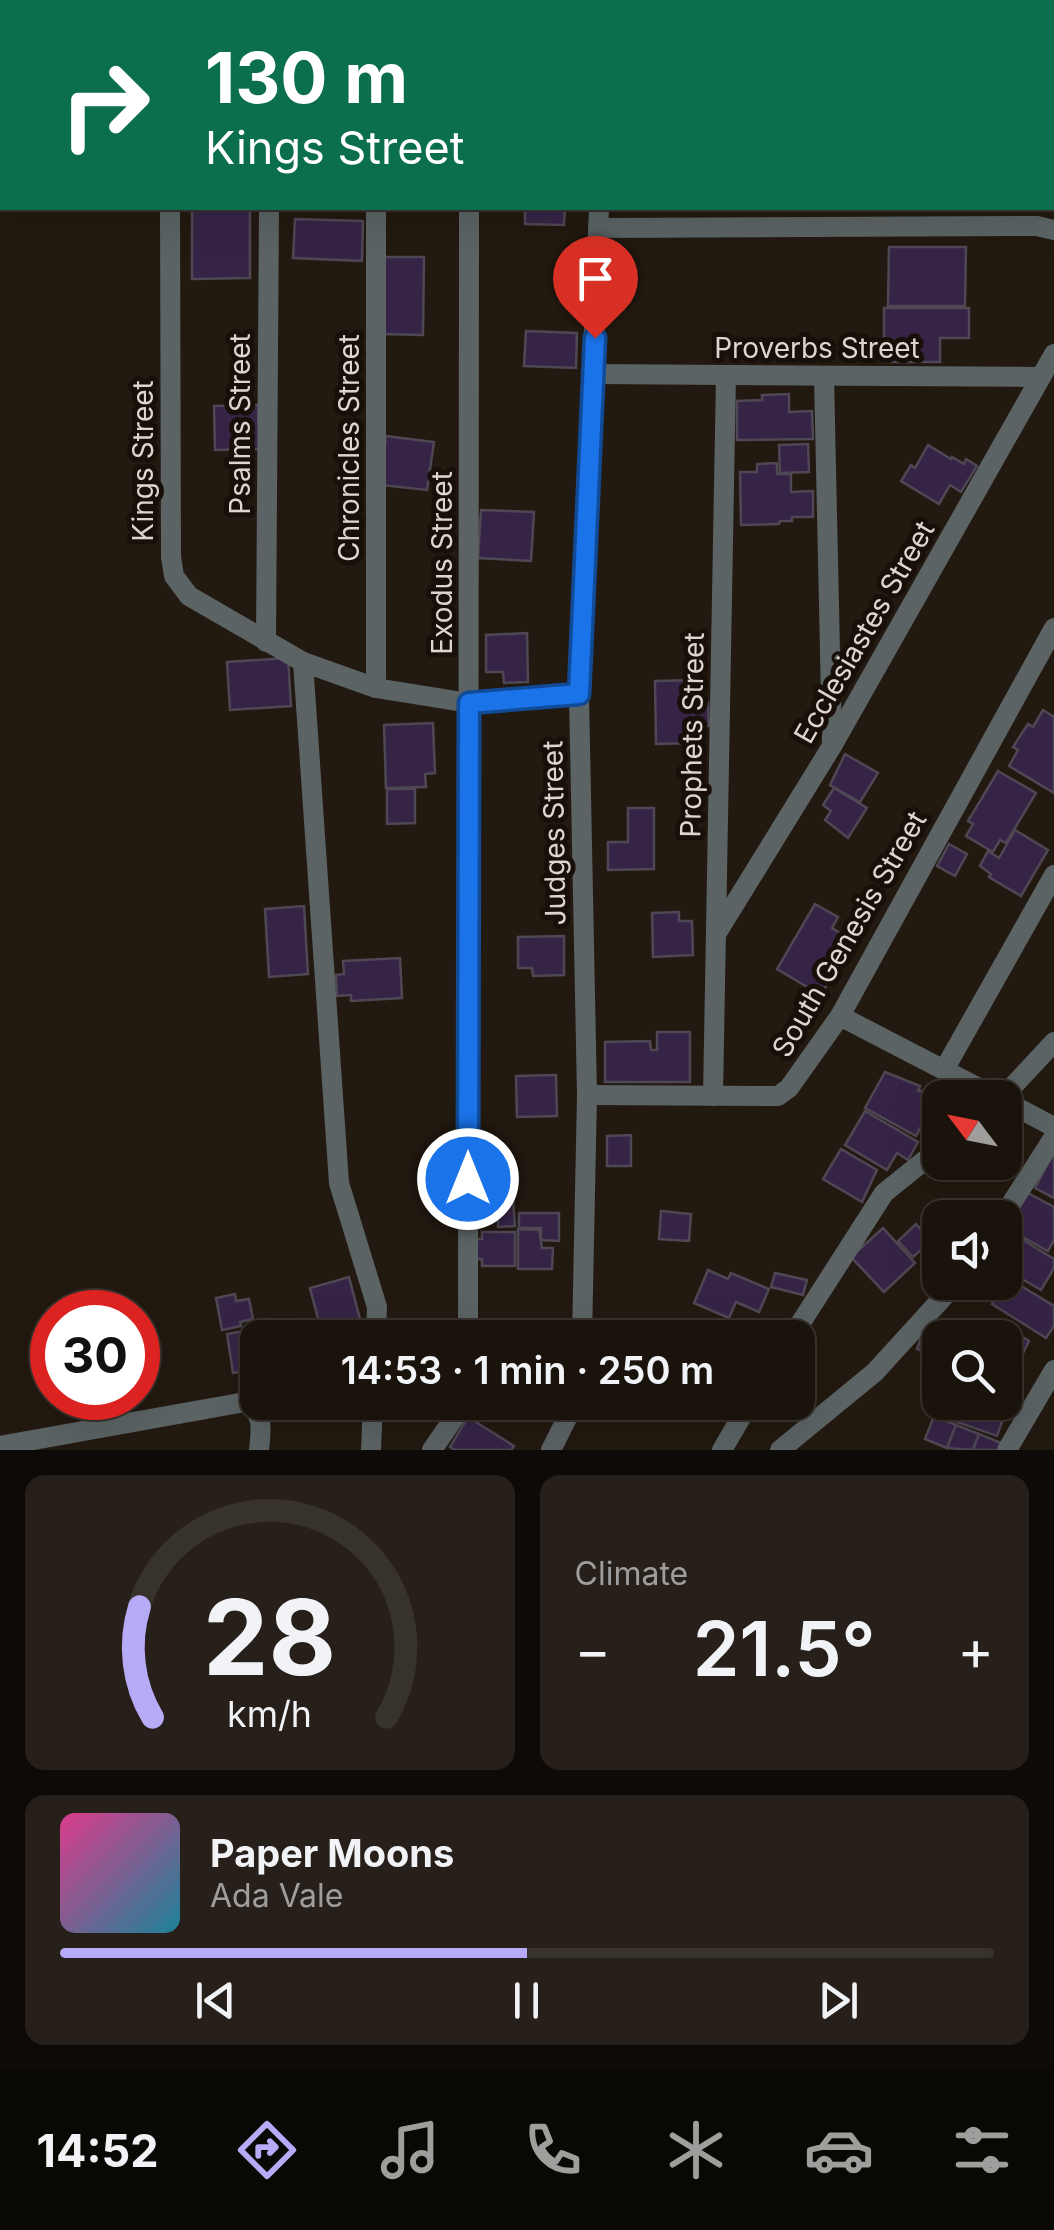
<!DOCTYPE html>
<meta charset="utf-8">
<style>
body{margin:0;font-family:Inter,sans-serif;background:#27201a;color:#f1f3f6;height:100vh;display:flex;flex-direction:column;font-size:38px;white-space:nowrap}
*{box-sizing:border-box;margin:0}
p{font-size:32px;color:#9f9e9d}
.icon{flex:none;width:55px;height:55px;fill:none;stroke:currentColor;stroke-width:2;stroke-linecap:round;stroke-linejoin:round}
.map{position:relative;height:1450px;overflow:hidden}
.panel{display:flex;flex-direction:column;gap:25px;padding:25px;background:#0e0a07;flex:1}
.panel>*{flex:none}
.top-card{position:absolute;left:0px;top:0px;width:1055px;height:210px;box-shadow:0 10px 40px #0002,0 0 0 2px #38322d;background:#0b6e4f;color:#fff;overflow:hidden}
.needle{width:65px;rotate:302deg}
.buttons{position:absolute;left:922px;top:1080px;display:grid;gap:20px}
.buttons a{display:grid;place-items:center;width:100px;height:100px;border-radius:20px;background:#1a130c;box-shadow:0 10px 40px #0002,0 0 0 2px #38322d;font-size:50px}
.speed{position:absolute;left:30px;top:1290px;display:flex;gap:20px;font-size:50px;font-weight:700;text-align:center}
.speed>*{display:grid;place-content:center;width:130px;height:130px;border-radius:50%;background:#1a130c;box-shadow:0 10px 40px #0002,0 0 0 2px #38322d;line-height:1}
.speed .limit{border:15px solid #d22;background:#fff;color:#111}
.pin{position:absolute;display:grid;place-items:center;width:85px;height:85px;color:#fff;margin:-102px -42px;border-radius:50% 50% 50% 0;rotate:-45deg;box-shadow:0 0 10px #0007}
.pin .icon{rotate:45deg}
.me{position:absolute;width:110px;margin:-55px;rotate:0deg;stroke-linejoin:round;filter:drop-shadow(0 0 8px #0008)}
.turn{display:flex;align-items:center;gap:35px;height:210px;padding:0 40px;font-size:45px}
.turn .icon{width:130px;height:130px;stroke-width:2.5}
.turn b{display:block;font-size:70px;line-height:85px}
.big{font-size:75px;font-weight:600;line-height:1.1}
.panel .card{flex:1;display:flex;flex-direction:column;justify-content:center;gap:15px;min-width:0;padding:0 35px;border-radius:20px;background:#27201a}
.panel .dial{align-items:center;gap:0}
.dial svg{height:260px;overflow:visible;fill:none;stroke:#38322d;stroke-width:7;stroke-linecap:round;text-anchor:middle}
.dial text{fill:#f1f3f6;stroke:none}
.song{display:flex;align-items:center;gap:30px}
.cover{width:120px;height:120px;border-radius:15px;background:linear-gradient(135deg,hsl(330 70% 55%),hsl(190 70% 35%))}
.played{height:10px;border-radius:5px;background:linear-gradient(90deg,#b7abf8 50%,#38322d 50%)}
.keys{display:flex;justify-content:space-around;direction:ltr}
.heat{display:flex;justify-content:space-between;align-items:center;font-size:55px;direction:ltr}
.panel .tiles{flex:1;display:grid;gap:25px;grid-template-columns:1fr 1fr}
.card:last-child{grid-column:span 2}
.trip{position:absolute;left:240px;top:1320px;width:575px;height:100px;border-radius:20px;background:#1a130c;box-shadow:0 10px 40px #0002,0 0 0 2px #38322d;font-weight:600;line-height:100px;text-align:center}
.tabs{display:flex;height:160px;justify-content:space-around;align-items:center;background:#0a0805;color:#9f9e9d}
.tabs .icon{width:70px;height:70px}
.tabs .selected{color:#b7abf8}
.tabs b{font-size:45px;color:#f1f3f6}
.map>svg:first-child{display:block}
.building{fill:#362446;stroke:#4e4854;stroke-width:2.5}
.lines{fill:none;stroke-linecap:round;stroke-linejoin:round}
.minor{stroke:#5b6364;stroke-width:20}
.tertiary{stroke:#5b6364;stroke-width:20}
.route-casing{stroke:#114b97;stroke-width:25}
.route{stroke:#1a73e8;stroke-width:18}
.labels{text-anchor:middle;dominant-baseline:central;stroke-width:10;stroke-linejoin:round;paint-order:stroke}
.street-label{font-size:28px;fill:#dcd6d0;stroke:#181008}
</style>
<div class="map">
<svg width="1054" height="1450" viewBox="0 0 1054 1450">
<rect width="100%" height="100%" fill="#221910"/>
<g class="building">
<path d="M192,208H250V278L192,279Z"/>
<path d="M525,208H565L564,225L525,224Z"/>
<path d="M295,219L363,221L362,261L293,258Z"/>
<path d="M889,247H966L965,306H888Z"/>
<path d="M382,257H424L423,335L381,334Z"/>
<path d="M884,308H969V338H940V362H884Z"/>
<path d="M526,331L577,333L576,368L524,366Z"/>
<path d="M789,394V412L812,411L813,439L737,440V401L762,400V395Z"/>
<path d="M258,405L259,449L215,450L214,406Z"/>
<path d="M386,436L434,442L427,490L380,485Z"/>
<path d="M808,444L809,472L780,473L779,445Z"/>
<path d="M928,445L951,459L952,457L964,464L966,459L977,466L961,492L950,485L939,504L901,481L911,465L915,468Z"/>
<path d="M777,463V474H791V492L813,491V517H792V521H780L779,524L741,525L740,472H757V464Z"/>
<path d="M481,510L534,512L531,561L478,558Z"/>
<path d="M527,633L528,682L504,683L503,672H486V635Z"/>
<path d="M288,658L291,706L230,710L227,662Z"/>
<path d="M698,680V702H708L709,726L693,727V743L656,744L655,681Z"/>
<path d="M1043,710L1054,717V793L1009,766L1018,750L1013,747L1028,724L1033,727Z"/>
<path d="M433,723L435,773L425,774L426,787L386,788L384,725Z"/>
<path d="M845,754L878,773L860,802L830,785Z"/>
<path d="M998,771L1036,793L1006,843L1000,840L993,852L966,836L973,824L968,821Z"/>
<path d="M834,788L867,808L848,838L825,820L831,811L823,805Z"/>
<path d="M387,789H415V823L387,824Z"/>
<path d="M628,808H654V869L608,870V842H628Z"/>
<path d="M1015,830L1048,850L1021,896L989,877L991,874L980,866L988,851L999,858Z"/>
<path d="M949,844L967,854L955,876L937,866Z"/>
<path d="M815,904L838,917L832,928L853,941L821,995L777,969Z"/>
<path d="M304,906L308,974L269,977L265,909Z"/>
<path d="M679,912V921H692L693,955L653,957L652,913Z"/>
<path d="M564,936V975L533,976L532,968H518V937Z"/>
<path d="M400,958L402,998L351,1001V995L337,996L336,975L344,974L343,961Z"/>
<path d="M657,1032H690V1082H605V1042L650,1041L651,1050H657Z"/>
<path d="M885,1072L920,1086L918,1091L959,1090V1098H940V1121H924L916,1136L865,1108Z"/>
<path d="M556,1075L557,1116L517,1117L516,1076Z"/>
<path d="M865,1111L918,1142L908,1160L897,1153L887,1170L845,1145Z"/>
<path d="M631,1135V1166H607V1136Z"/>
<path d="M841,1149L877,1170L862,1202L823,1179Z"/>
<path d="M1054,1152V1198L1035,1188Z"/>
<path d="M512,1187L515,1226L498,1227V1219L482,1220L480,1189Z"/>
<path d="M1026,1192L1054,1207V1240L1048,1251L1006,1228Z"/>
<path d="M661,1211L691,1214L689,1241L659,1239Z"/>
<path d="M519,1213H559V1241L541,1240V1228H519Z"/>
<path d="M916,1224L931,1241L913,1257L898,1241Z"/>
<path d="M883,1228L915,1263L884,1292L851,1257Z"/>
<path d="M518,1229L539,1230L542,1248H553L552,1269H518Z"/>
<path d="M482,1232H515V1266H482V1259H473L474,1239H482Z"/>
<path d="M1015,1235L1054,1259V1268L1041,1290L1005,1269V1251Z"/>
<path d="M708,1270L728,1279L731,1273L769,1289L759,1312L736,1302L729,1318L694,1303Z"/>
<path d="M775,1273L807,1280L803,1295L771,1287Z"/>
<path d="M349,1277L360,1319L321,1330L310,1288Z"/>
<path d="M1008,1278L1054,1306V1326L1046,1338L992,1304Z"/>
<path d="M235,1294L236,1301L249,1299L253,1319L240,1322L241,1326L222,1330L216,1298Z"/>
<path d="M928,1319L966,1334L964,1338H940V1357L917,1349Z"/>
<path d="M250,1330L257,1369L233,1373L227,1334Z"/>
<path d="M1011,1330L1029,1341L1023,1353L1005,1343Z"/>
<path d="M1005,1401L1009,1402L997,1436L940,1416L945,1402Z"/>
<path d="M934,1416L956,1425L947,1448L925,1439Z"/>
<path d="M468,1417L514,1446L511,1450H455L450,1447Z"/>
<path d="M956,1425L979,1434L973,1450L947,1448Z"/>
<path d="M979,1434L1001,1443L999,1450H973Z"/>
</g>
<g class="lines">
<g class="minor">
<path d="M170,0V2"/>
<path d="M376,0V2"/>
<path d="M469,0V2"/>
<path d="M271,2V0"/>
<path d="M608,2L609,0"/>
<path d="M170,208L171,557L174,576L189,596L303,662L376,688L469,703L579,695"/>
<path d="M376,208V688"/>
<path d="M598,228L1037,226L1054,230"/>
<path d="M594,374L1041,377"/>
<path d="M824,376L832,744"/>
<path d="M266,642L269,208"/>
<path d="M303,662L339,1183L377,1307L376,1338"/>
<path d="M718,931L832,746L1054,354"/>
<path d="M840,1016L998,1098"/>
<path d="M944,1070L1054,875"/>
<path d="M587,1095L778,1096L789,1088L840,1016L1054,628"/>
<path d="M713,1096L726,375"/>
<path d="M1002,1098L1054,1042"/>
<path d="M1005,1101L1054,1127"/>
<path d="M1002,1218L1054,1137"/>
<path d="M468,1338L469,208"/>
<path d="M582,1338L587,1095L579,695L599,208"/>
<path d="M791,1338L884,1193L940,1148"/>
<path d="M0,1446L245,1402C265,1415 261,1429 259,1450"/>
<path d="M371,1450L373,1402"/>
<path d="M432,1450L465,1402"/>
<path d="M551,1450L575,1402"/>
<path d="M722,1450L750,1402"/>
<path d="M780,1450L875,1372L957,1282"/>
</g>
<path class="tertiary" d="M1007,1450L1054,1370"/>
</g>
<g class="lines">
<g class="route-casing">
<path id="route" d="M468,1179L469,703L579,694L595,338"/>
</g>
<use href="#route" class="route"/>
</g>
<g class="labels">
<g class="street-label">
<text x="817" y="348">Proverbs Street</text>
<text transform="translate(240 424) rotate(-90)">Psalms Street</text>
<text transform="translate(349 448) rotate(-90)">Chronicles Street</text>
<text transform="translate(143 461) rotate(-90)">Kings Street</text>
<text transform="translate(442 563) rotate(-90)">Exodus Street</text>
<text transform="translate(864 632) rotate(-60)">Ecclesiastes Street</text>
<text transform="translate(692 735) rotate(-89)">Prophets Street</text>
<text transform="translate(554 833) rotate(-91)">Judges Street</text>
<text transform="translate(849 934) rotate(-60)">South Genesis Street</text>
</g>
</g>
</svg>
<div class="buttons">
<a><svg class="needle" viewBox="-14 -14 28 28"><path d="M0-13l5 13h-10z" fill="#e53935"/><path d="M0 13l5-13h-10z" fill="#9f9e9d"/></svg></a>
<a><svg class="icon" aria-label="sound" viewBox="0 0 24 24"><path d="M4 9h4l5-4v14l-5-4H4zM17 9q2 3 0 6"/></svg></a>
<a><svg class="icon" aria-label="search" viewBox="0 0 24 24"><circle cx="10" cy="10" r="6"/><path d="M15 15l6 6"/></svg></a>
</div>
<div class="speed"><div class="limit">30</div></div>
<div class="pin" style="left:595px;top:338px;background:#d93025"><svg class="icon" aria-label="arrive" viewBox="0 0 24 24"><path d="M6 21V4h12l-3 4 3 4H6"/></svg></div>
<svg class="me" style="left:468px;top:1179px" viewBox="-20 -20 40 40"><circle r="17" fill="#1a73e8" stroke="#fff" stroke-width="3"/><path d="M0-11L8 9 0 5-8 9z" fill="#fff"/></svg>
<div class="trip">14:53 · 1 min · 250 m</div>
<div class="top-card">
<div class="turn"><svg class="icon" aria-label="right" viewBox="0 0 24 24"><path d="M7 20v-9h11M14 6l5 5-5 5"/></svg><div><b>130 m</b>Kings Street</div></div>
</div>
</div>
<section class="panel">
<div class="tiles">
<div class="card dial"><svg viewBox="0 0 100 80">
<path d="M14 69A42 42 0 1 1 86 69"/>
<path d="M14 69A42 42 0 0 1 10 35" stroke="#b7abf8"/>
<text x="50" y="56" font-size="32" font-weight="700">28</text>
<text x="50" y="72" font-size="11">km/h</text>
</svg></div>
<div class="card"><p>Climate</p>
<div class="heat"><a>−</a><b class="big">21.5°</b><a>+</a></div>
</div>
<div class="card">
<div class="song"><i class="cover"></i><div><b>Paper Moons</b><p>Ada Vale</p></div></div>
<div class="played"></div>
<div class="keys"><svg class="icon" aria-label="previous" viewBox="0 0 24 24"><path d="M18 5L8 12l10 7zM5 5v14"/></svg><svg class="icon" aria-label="pause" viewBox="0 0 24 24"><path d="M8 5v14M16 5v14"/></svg><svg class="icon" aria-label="next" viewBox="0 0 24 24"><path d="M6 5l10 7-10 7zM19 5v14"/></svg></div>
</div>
</div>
</section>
<nav class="tabs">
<b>14:52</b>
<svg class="icon selected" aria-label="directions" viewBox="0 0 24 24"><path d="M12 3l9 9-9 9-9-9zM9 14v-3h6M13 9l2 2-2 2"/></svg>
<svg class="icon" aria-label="music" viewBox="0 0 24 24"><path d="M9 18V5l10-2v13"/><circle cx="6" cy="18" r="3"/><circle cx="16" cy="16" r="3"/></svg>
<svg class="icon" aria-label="phone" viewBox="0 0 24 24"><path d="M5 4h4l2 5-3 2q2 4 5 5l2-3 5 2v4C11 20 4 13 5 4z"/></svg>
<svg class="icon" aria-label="climate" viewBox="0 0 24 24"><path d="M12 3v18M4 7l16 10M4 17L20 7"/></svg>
<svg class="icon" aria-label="car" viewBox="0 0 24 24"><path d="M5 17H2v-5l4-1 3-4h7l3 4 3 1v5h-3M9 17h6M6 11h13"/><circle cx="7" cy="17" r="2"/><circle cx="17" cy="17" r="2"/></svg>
<svg class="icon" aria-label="filters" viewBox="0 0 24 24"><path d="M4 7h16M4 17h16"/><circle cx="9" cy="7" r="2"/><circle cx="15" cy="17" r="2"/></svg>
</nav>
